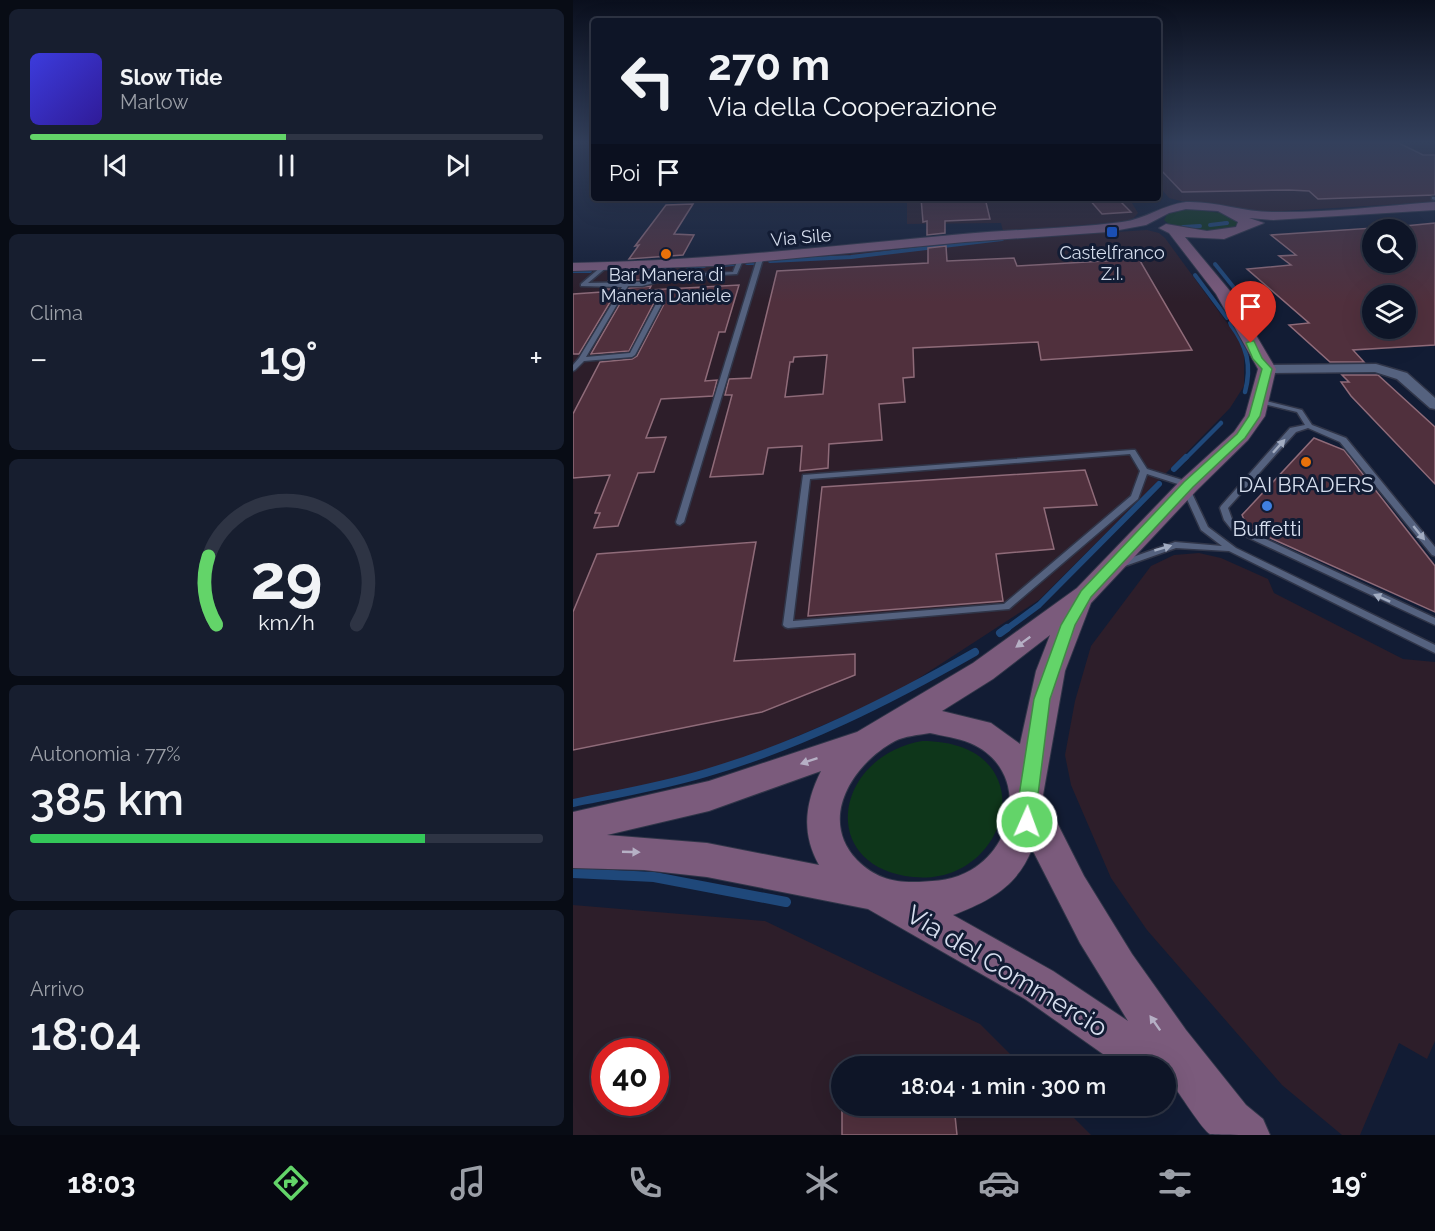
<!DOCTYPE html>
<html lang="it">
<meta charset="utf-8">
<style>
body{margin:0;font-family:Raleway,sans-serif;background:#171e2f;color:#f1f3f6;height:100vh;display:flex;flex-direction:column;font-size:22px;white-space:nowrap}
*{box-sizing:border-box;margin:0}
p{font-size:20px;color:#9b9fa7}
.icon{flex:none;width:33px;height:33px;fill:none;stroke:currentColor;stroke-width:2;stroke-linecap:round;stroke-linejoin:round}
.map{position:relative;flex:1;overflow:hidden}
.side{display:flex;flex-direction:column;gap:9px;padding:9px;background:#080c15;width:573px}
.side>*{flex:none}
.banner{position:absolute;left:18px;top:18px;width:570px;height:183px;border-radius:6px;box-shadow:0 6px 24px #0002,0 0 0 2px #2e3444;background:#0e1527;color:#f1f3f6;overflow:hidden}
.fabs{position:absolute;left:789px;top:219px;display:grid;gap:12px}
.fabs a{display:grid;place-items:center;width:54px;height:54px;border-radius:50%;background:#0e1527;box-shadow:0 6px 24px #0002,0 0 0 2px #2e3444;font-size:30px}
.speed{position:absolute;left:18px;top:1038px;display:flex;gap:12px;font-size:30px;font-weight:700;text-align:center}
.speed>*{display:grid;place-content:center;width:78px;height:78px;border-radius:50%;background:#0e1527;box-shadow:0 6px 24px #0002,0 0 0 2px #2e3444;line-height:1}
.speed .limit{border:9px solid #d22;background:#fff;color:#111}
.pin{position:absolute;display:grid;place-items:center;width:51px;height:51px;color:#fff;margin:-62px -26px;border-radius:50% 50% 50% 0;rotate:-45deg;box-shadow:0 0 6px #0007}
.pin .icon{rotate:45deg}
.me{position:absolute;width:66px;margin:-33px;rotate:2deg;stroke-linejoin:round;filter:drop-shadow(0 0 4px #0008)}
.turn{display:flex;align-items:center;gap:21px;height:126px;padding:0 18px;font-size:27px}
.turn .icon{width:78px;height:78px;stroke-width:2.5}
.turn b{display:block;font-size:42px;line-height:51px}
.then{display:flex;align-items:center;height:57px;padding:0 18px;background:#0003;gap:12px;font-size:22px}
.big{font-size:45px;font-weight:600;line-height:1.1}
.side .card{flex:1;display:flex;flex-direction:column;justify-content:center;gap:9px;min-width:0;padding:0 21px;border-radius:9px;background:#171e2f}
.side .dial{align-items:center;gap:0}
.dial svg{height:156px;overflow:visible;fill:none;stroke:#2e3444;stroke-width:7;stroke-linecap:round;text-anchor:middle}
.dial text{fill:#f1f3f6;stroke:none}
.song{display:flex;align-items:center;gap:18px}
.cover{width:72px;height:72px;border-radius:9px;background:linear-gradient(135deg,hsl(240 70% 55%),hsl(250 70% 35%))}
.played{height:6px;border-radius:3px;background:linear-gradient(90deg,#63d469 50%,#2e3444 50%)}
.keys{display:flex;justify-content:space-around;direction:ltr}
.heat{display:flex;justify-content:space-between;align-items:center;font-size:33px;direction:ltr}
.charge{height:9px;border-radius:4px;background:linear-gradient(90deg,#34c759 77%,#2e3444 0)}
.trip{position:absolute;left:258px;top:1056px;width:345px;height:60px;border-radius:30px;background:#0e1527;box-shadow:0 6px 24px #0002,0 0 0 2px #2e3444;font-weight:600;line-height:60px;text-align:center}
.dock{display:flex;height:96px;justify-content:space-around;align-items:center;background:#060810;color:#9b9fa7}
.dock .icon{width:42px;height:42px}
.dock .active{color:#63d469}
.dock b{font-size:27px;color:#f1f3f6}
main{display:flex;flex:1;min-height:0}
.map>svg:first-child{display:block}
.industrial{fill:#2d1e2a;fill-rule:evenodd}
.green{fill:#0e361a}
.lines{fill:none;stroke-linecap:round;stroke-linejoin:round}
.stream-far5{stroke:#1f487a;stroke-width:3}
.stream-far4{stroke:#1f487a;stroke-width:4}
.stream-far3{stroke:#1f487a;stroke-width:4.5}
.stream-far2{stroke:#1f487a;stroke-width:6}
.stream-far1{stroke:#1f487a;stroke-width:8}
.stream{stroke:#1f487a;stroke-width:10}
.building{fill:#50303d;stroke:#8f6b79;stroke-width:1.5;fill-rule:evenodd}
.lane-casing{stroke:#303548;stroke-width:3}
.street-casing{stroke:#303548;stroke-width:3}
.secondary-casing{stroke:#303548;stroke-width:2}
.lane{fill:#55627f;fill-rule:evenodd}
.street{fill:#55627f;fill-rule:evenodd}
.secondary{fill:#7b5b7c;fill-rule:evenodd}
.oneway{fill:#a2acc1}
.oneway2{fill:#b6b0c5}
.route{fill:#63d469;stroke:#408a44;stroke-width:1.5}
.transit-dot{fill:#1a4fb4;stroke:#121c34;stroke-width:2}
.food-dot{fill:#e8710a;stroke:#121c34;stroke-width:2}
.shop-dot{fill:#3f7fe0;stroke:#121c34;stroke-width:2}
.labels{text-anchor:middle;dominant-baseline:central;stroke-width:6;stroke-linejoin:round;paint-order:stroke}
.far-street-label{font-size:18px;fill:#d5dded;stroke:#121c34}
.far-poi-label{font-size:18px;fill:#d5dded;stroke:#121c34}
.poi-label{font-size:21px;fill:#d5dded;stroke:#121c34}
.near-street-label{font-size:26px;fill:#d5dded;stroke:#121c34}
</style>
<main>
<section class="side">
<div class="card">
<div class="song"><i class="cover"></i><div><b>Slow Tide</b><p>Marlow</p></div></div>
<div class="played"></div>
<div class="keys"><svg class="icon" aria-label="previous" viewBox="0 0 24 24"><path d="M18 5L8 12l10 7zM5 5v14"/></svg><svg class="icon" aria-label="pause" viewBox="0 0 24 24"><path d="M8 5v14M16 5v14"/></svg><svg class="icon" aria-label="next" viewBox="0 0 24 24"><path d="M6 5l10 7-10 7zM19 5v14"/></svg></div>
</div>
<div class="card"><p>Clima</p>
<div class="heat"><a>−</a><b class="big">19°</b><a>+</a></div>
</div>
<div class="card dial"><svg viewBox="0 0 100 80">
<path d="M14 69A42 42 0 1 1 86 69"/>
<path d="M14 69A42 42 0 0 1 10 34" stroke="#63d469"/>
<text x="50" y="56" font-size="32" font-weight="700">29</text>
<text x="50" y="72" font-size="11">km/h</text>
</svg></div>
<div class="card"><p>Autonomia · 77%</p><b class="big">385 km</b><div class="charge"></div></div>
<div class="card"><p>Arrivo</p><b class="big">18:04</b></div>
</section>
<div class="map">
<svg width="862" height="1135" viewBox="0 0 862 1135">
<rect width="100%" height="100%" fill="#121c34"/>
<g class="industrial">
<path d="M585,143H856L862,146V202L693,212L608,201L596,198L585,185Z"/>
<path d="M334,198H556L565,213L561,218L550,222L430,231L428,223L334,224Z"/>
<path d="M574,230L586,233L592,238L671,346V386L657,408L619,447L466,600L320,695L158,765L0,805V271L90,269L387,242Z"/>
<path d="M626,553L648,558L695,579L701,593L830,659L862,662V1041L854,1059L826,1043L787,1135H769L709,1085L574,930L538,878L498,785L492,755L502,701L518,646L578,566L601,555Z"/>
<path d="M0,905L192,921L407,1024L449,1066H268V1106H489L518,1135H0ZM32,1052H82V1102H32Z"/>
</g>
<g class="green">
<path d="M616,209L656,214L665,223C655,238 602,232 591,220L595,213Z"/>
<path d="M349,741C475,741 438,887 340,877C244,867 260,757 349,741Z"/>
</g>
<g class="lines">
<path class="stream-far5" d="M651,223H654"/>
<g class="stream-far4">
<path d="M637,225L654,223"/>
<path d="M610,227L627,226"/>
<path d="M197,261L278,257L429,239"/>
<path d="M174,263H181"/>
<path d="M642,264L682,314"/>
<path d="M147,265L161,264"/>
<path d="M115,267L131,266"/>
<path d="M0,271H17"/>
<path d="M39,271L99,269"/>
<path d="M622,275L654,318"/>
<path d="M657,323L659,326"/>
</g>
<g class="stream-far3">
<path d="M658,325C674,346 679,366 672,392"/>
<path d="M612,459L648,423"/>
</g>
<g class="stream-far2">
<path d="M601,469L613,457"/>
<path d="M432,630L466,605L586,484"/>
</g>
<g class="stream-far1">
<path d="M427,633L434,628"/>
<path d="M0,803C44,794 90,786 133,773C228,745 316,701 402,652"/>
</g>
<path class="stream" d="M0,873L81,877L213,902"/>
</g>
<g class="building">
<path d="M585,143H826L850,155H862V195L745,199L736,191L716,190L609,192L585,167Z"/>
<path d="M348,198H412L417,219L372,221V233L354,235V221L350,222Z"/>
<path d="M515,198H544L558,212L529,214Z"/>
<path d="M120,204L101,234L121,235L110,255L56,259L66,245L62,246L93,205Z"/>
<path d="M862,223V345L780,350L791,362H757L716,325L736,323L674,269L718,265L706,256L723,255L698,235L800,228V262H832V226ZM800,296H832V328H800Z"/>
<path d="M373,246L374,261L441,258L444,266L566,259L619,350L468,360L465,342L340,348L341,377L330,378L332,402L306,404L309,440L256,444L255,468L227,471L229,446L195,448L190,474L137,477L159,395H152L156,379L178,378L204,271L355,263V248ZM254,355L250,394L212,397L217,362H220L221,357Z"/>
<path d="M87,270L84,276L69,280H36L47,272Z"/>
<path d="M166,285L152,332H146L132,381L144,380L140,396L88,399L73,438L93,437L81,472L65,473L45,526L21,528L27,513H22L37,475L0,478V414L27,362L59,359L64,356L92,302L89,299L82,301L56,351L18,354L56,288L78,286L76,290Z"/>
<path d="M31,289H45L6,354H0V294L29,292Z"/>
<path d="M769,375H805L862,427V484L778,396L768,382H776Z"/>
<path d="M741,438L771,450L862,566V612L675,528L669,515Z"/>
<path d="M512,470L524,505L471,508L481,549L423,554L430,601L235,616L249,487Z"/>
<path d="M183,542L161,661L282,654V675L189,712L0,750V612L24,554Z"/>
<path d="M269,1106H381L384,1135H269Z"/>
</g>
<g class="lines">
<g class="lane-casing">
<g id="lane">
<path d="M859,197H862V200L859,199Z"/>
<path d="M187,257L190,259L111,522L107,525L104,524L103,522L184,259Z"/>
<path d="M165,259L170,260L164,274L100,278L69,286H55L13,357L57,353L84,302L89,301L90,302L62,355L59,357L11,361L2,370L0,371V365L6,358L49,287L8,286V284L29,266L34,267L15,283L69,282L100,274L160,272Z"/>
<path d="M685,399L729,410L739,425L773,438L862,547V556L859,555L767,442L735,428L723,432L655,508L659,519L665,526L862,618V625L659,530L651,520L647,508L648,506L717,428L732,425L724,412L683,402L682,401Z"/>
<path d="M559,450H562L574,469L619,483L620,485L616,487L635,527L663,548L862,645V653L656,551L603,548L552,566H546L545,564L546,562L602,542L649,546L628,530L609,488L611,486L574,474L565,499L436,609L215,628L212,627L210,625L230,475ZM557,454L567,471L558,496L431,604L220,621L237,479Z"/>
</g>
</g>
<g class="street-casing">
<path id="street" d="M803,364L834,373L862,398V409L857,408L824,379L802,372L694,373L688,369L694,365Z"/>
</g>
<g class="secondary-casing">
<path id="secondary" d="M613,202C643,201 670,212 700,212C754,213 808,206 862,202V210L700,220L676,218L691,223L651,239L612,237L657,291L703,369L692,416L675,440L624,490L518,603L492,671L470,795L511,876L559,954L613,1030L673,1105L690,1119L697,1135C684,1135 647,1135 637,1134C630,1131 605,1091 598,1082L592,1084V1066H547L452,999L295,909L134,877L71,870L0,868V812L136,781L284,732L400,663L504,588L608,480L661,432L672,416L685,369L643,294L596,233L586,228L593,224L634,231L663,227L665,222L645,211L613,209L596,213L573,225L535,232L392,242L140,266L0,271V263C131,261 260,246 390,234C443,229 496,229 549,222C573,219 589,205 613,202ZM477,635L463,671L447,744L418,723L369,711L420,679ZM357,733C370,736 385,738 397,743C454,767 446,842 398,870C381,880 364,881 346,882C321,883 302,878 284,860C244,818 281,763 322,741C332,736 345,735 357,733ZM248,771C232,803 228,833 246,865L134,843L34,835L136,811ZM459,849L507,943L555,1021L480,971L380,915C416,901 444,887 459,849Z"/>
</g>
<use href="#lane" class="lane"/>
<use href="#street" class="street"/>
<use href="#secondary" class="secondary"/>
</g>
<defs><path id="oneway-solid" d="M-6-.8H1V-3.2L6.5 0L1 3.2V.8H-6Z" transform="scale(1.5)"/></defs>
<g class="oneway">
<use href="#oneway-solid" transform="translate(706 446) rotate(-48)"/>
<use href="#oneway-solid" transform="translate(846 533) rotate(51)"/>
<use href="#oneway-solid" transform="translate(590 548) rotate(-16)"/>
<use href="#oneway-solid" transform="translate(809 598) rotate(-156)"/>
</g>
<g class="oneway2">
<use href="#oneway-solid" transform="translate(450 642) rotate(144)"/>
<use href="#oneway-solid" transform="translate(236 761) rotate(161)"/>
<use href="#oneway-solid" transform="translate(58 852) rotate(2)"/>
<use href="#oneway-solid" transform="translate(582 1023) rotate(-125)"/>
</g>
<linearGradient id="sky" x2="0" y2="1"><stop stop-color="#0a0f1d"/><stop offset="0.47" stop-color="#33405c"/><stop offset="1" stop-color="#33405c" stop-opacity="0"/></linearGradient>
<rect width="862" height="302" fill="url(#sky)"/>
<path class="route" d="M678,341H681L689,358L699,369L687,416L672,438L620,487L518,597L502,625L477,699L461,827L454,830L448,827L445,822L446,796L461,699L488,625L508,591L611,482L664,434L676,416L689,369L680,359L673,343Z"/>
<rect class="transit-dot" x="533" y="226" width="12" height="12" rx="3"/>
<g class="food-dot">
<circle cx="93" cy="254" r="6"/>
<circle cx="733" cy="462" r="6"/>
</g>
<circle class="shop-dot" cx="694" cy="506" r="6"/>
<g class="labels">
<g class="far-street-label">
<text transform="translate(228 237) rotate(-5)">Via Sile</text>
</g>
<g class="far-poi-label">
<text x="539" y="252">Castelfranco<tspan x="539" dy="21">Z.I.</tspan></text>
<text x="93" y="274">Bar Manera di<tspan x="93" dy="21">Manera Daniele</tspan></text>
</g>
<g class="poi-label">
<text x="733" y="484">DAI BRADERS</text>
<text x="694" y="528">Buffetti</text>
</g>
<g class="near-street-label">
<text transform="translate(434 971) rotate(31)">Via del Commercio</text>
</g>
</g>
</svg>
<div class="fabs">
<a><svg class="icon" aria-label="search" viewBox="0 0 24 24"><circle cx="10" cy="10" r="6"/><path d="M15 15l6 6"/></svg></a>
<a><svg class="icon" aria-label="layers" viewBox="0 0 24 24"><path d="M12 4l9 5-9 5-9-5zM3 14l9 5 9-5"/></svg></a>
</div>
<div class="speed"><div class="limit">40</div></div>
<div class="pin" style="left:678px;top:343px;background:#d93025"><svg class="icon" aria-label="arrive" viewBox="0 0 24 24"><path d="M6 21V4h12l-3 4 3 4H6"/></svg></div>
<svg class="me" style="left:454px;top:822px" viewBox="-20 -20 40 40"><circle r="17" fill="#63d469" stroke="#fff" stroke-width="3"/><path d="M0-11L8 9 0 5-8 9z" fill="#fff"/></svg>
<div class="trip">18:04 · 1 min · 300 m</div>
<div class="banner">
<div class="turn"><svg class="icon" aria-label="left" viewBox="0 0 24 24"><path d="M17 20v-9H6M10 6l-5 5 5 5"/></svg><div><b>270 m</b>Via della Cooperazione</div></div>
<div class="then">Poi<svg class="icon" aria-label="arrive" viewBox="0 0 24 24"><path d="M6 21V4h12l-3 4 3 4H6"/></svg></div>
</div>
</div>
</main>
<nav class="dock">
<b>18:03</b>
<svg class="icon active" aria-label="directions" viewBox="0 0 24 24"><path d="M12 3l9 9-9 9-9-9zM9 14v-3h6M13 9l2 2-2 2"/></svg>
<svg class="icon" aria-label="music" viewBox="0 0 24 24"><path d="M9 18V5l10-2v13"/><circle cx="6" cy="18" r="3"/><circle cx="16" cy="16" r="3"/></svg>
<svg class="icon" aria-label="phone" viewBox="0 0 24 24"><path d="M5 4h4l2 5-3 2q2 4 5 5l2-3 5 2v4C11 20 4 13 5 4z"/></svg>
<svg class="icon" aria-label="climate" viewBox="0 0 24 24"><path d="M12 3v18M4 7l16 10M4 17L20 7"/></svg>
<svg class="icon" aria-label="car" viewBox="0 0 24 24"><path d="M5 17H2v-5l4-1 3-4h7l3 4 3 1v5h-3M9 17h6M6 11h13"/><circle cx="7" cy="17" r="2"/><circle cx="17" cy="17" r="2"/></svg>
<svg class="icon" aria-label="filters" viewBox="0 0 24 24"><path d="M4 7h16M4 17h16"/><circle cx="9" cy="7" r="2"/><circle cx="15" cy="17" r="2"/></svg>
<b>19°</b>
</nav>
